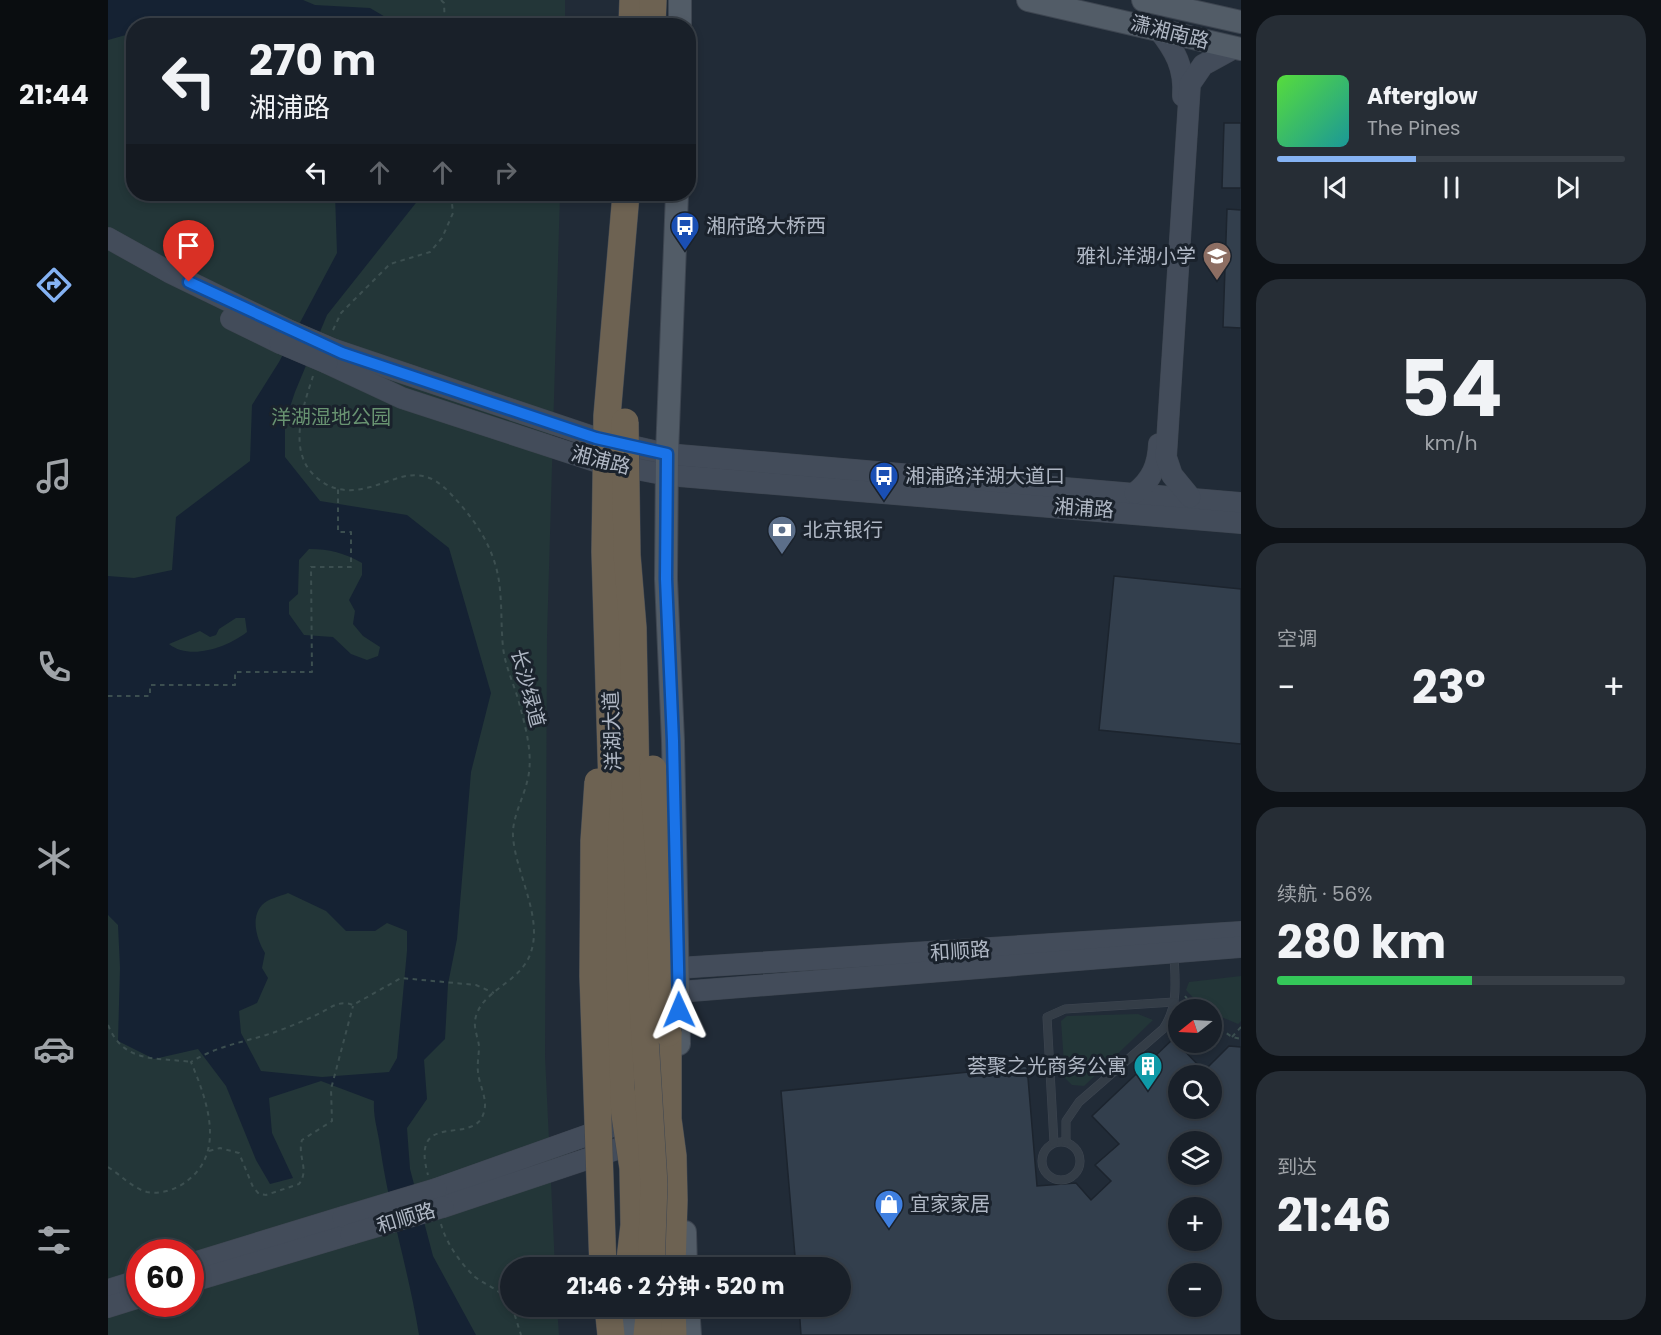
<!DOCTYPE html>
<html lang="zh">
<meta charset="utf-8">
<style>
body{margin:0;font-family:Poppins,"Noto Sans SC",sans-serif;background:#262d35;color:#f1f3f6;height:100vh;display:flex;flex-direction:column;font-size:22px;white-space:nowrap}
*{box-sizing:border-box;margin:0}
p{font-size:20px;color:#9fa3a8}
.icon{flex:none;width:33px;height:33px;fill:none;stroke:currentColor;stroke-width:2;stroke-linecap:round;stroke-linejoin:round}
.map{position:relative;flex:1;overflow:hidden}
.details{display:flex;flex-direction:column;gap:15px;padding:15px;background:#0e1217;width:420px}
.details>*{flex:none}
.top-card{position:absolute;left:18px;top:18px;width:570px;height:183px;border-radius:24px;box-shadow:0 3px 9px #0003,0 0 0 2px #373e46;background:#192029;color:#f1f3f6;overflow:hidden}
.needle{width:39px;rotate:252deg}
.controls{position:absolute;left:1060px;top:999px;display:grid;gap:12px}
.controls a{display:grid;place-items:center;width:54px;height:54px;border-radius:50%;background:#192029;box-shadow:0 3px 9px #0003,0 0 0 2px #373e46;font-size:30px}
.speed{position:absolute;left:18px;top:1239px;display:flex;gap:12px;font-size:30px;font-weight:700;text-align:center}
.speed>*{display:grid;place-content:center;width:78px;height:78px;border-radius:50%;background:#192029;box-shadow:0 3px 9px #0003,0 0 0 2px #373e46;line-height:1}
.speed .limit{border:9px solid #d22;background:#fff;color:#111}
.pin{position:absolute;display:grid;place-items:center;width:51px;height:51px;color:#fff;margin:-62px -26px;border-radius:50% 50% 50% 0;rotate:-45deg;box-shadow:0 0 6px #0007}
.pin .icon{rotate:45deg}
.me{position:absolute;width:66px;margin:-33px;rotate:359deg;stroke-linejoin:round;filter:drop-shadow(0 0 4px #0008)}
.turn{display:flex;align-items:center;gap:21px;height:126px;padding:0 24px;font-size:27px}
.turn .icon{width:78px;height:78px;stroke-width:2.5}
.turn b{display:block;font-size:42px;line-height:51px}
.lanes{display:flex;align-items:center;height:57px;padding:0 24px;background:#0003;justify-content:center;gap:30px;direction:ltr}
.lanes .off{opacity:.35}
.big{font-size:45px;font-weight:700;line-height:1.1}
.details .widget{flex:1;display:flex;flex-direction:column;justify-content:center;gap:9px;min-width:0;padding:0 21px;border-radius:24px;background:#262d35}
.details .dial{align-items:center;gap:0}
.dial b{font-size:78px;line-height:1}
.song{display:flex;align-items:center;gap:18px}
.cover{width:72px;height:72px;border-radius:9px;background:linear-gradient(135deg,hsl(110 70% 55%),hsl(180 70% 35%))}
.played{height:6px;border-radius:3px;background:linear-gradient(90deg,#85b2f3 40%,#373e46 40%)}
.keys{display:flex;justify-content:space-around;direction:ltr}
.heat{display:flex;justify-content:space-between;align-items:center;font-size:33px;direction:ltr}
.charge{height:9px;border-radius:4px;background:linear-gradient(90deg,#34c759 56%,#373e46 0)}
.trip{position:absolute;left:392px;top:1257px;width:351px;height:60px;border-radius:30px;background:#192029;box-shadow:0 3px 9px #0003,0 0 0 2px #373e46;font-weight:700;line-height:60px;text-align:center}
main{display:flex;flex:1;min-height:0}
.tabs{display:flex;flex-direction:column;width:108px;justify-content:space-around;align-items:center;background:#0a0d10;color:#9fa3a8}
.tabs .icon{width:42px;height:42px}
.tabs .selected{color:#85b2f3}
.tabs b{font-size:27px;color:#f1f3f6}
.map>svg:first-child{display:block}
.green{fill:#233638;fill-rule:evenodd}
.water{fill:#152233;fill-rule:evenodd}
.building{fill:#333f4d;stroke:#1c242e;stroke-width:1.5;fill-rule:evenodd}
.lines{fill:none;stroke-linecap:round;stroke-linejoin:round}
.lane-casing{stroke:#3e4651;stroke-width:9}
.secondary-casing{stroke:#3e4651;stroke-width:22}
.primary-casing{stroke:#3e4651;stroke-width:24}
.highway-casing{stroke:#3f4752;stroke-width:28}
.path{stroke:#3c4f50;stroke-width:2;stroke-dasharray:4.5 4.5;stroke-linecap:butt}
.lane{stroke:#343d47;stroke-width:8}
.secondary{stroke:#434c5a;stroke-width:21}
.primary{stroke:#525c67;stroke-width:22}
.highway{stroke:#6d6252;stroke-width:27}
.secondary-bridge-casing{stroke:#3e4651;stroke-width:22;stroke-linecap:butt}
.highway-bridge-casing{stroke:#3f4752;stroke-width:28;stroke-linecap:butt}
.secondary-bridge{stroke:#434c5a;stroke-width:21}
.highway-bridge{stroke:#6d6252;stroke-width:27}
.route-casing{stroke:#114b97;stroke-width:15}
.route{stroke:#1a73e8;stroke-width:10}
.labels{text-anchor:middle;dominant-baseline:central;stroke-width:6;stroke-linejoin:round;paint-order:stroke}
.street-label{font-size:20px;fill:#afb7c4;stroke:#1a222c}
.poi-label{font-size:20px;fill:#afb7c4;stroke:#1a222c;text-anchor:start}
.park-label{font-size:20px;fill:#689371;stroke:#1a222c}
</style>
<main>
<nav class="tabs">
<b>21:44</b>
<svg class="icon selected" aria-label="directions" viewBox="0 0 24 24"><path d="M12 3l9 9-9 9-9-9zM9 14v-3h6M13 9l2 2-2 2"/></svg>
<svg class="icon" aria-label="music" viewBox="0 0 24 24"><path d="M9 18V5l10-2v13"/><circle cx="6" cy="18" r="3"/><circle cx="16" cy="16" r="3"/></svg>
<svg class="icon" aria-label="phone" viewBox="0 0 24 24"><path d="M5 4h4l2 5-3 2q2 4 5 5l2-3 5 2v4C11 20 4 13 5 4z"/></svg>
<svg class="icon" aria-label="climate" viewBox="0 0 24 24"><path d="M12 3v18M4 7l16 10M4 17L20 7"/></svg>
<svg class="icon" aria-label="car" viewBox="0 0 24 24"><path d="M5 17H2v-5l4-1 3-4h7l3 4 3 1v5h-3M9 17h6M6 11h13"/><circle cx="7" cy="17" r="2"/><circle cx="17" cy="17" r="2"/></svg>
<svg class="icon" aria-label="filters" viewBox="0 0 24 24"><path d="M4 7h16M4 17h16"/><circle cx="9" cy="7" r="2"/><circle cx="15" cy="17" r="2"/></svg>
</nav>
<div class="map">
<svg width="1133" height="1335" viewBox="0 0 1133 1335">
<rect width="100%" height="100%" fill="#212b37"/>
<g class="green">
<path d="M0,0H457V25L26,26V194H452L439,637L437,1056L447,1267L402,1268V1306L449,1307L451,1335H0ZM32,1252H82V1304H32Z"/>
<path d="M1133,976V1021L1130,1024L1104,1013V1010L1095,1008L1078,990L1081,982Z"/>
<path d="M1030,1014L1045,1020L976,1086L964,1085L957,1078L953,1021L959,1016Z"/>
</g>
<g class="water">
<path d="M0,0H195L207,5L262,8L291,25L26,26L25,33L0,40Z"/>
<path d="M227,194H315L219,315L187,392L177,422V457L212,501L299,515L341,548L383,693L363,772L349,939L340,984L337,1039L316,1060L319,1099L299,1128L302,1169L325,1256L368,1335H311C301,1272 281,1210 272,1146C270,1130 265,1118 266,1101L213,1081L161,1098L164,1133L185,1178L162,1184L148,1160L118,1086L90,1049L46,1059L10,1041L12,968L10,925L0,915V576L26,578L64,570L68,517L142,461L144,405L171,362L229,253ZM201,549C222,549 236,553 254,563V575L241,600L247,611L245,624L255,636L272,647L270,656L259,660L243,654L225,637L196,635L181,614V602L190,594L191,560ZM128,618H137L139,632C120,647 82,661 61,644L92,631L102,637L108,635L111,629ZM180,893L218,911L238,931H267L279,923L299,931V951L289,1058L281,1072L214,1077L153,1071L133,1033L131,1011L149,1003L160,978L154,968L157,953C149,940 142,918 154,905C159,899 173,896 180,893Z"/>
</g>
<g class="building">
<path d="M1116,123H1133V188H1114Z"/>
<path d="M1119,209L1133,210V328L1115,327Z"/>
<path d="M1006,576L1133,589V744L991,730Z"/>
<path d="M1065,1039L1096,1071L1121,1046L1133,1047V1335H693L691,1306H732V1268H688L673,1091L919,1066L929,1186L968,1183L983,1200L1003,1181L987,1165L1011,1144L984,1116ZM1071,1076H1104V1108H1071ZM1071,1142H1104V1174H1071ZM1071,1208H1104V1240H1071ZM1071,1274H1104V1306H1071Z"/>
</g>
<g class="lines">
<g class="lane-casing">
<g id="lane">
<circle cx="953" cy="1161" r="19"/>
<path d="M958,1142V1121L971,1102L1055,1029C1071,1006 1067,981 1066,954"/>
<path d="M946,1143L939,1017L957,1009L1066,1002"/>
</g>
</g>
<g class="secondary-casing">
<g id="secondary">
<path d="M1050,29C1067,50 1077,68 1075,96"/>
<path d="M0,238L61,272L178,329"/>
<path d="M123,319L172,343"/>
<path d="M227,350L488,438L559,454L1133,503"/>
<path d="M219,363L294,398L487,461L559,475L1133,523"/>
<path d="M1027,493C1044,480 1050,465 1051,444"/>
<path d="M1082,497L1064,475L1058,457L1082,84L1095,65L1126,48"/>
<path d="M570,968L1133,932"/>
<path d="M571,992L1133,947"/>
<path d="M328,1189L508,1125"/>
<path d="M335,1207L512,1148"/>
<path d="M82,1264L235,1217"/>
<path d="M82,1282L243,1234"/>
<path d="M0,1290L32,1280"/>
<path d="M0,1307L32,1297"/>
</g>
</g>
<g class="primary-casing">
<g id="primary">
<path d="M920,0L1133,49"/>
<path d="M1035,0L1133,22"/>
<path d="M572,26V0"/>
<path d="M569,194L559,454L558,579L565,741L571,1044"/>
<path d="M577,1232L578,1268"/>
<path d="M523,1306L525,1335"/>
<path d="M580,1306L582,1335"/>
</g>
</g>
<g class="highway-casing">
<g id="highway">
<path d="M524,26L525,0"/>
<path d="M544,26L545,0"/>
<path d="M560,1033V1119L565,1156L566,1200L564,1268"/>
<path d="M500,1306L503,1335"/>
<path d="M564,1306L565,1335"/>
<path d="M539,1335L542,1306"/>
</g>
</g>
<g class="path">
<path d="M333,0L336,3L337,26"/>
<path d="M225,330L233,313L282,264L322,252L334,238L345,213L343,194"/>
<path d="M205,376C195,407 179,452 208,477C219,487 231,491 246,490C283,487 307,457 341,492C368,520 389,551 392,590C394,609 393,628 395,647C397,667 407,686 412,706C418,729 426,758 419,782C415,799 404,818 405,836C407,872 435,916 423,952C413,984 371,990 367,1021C366,1029 370,1038 371,1046C371,1055 369,1064 370,1072C371,1085 380,1099 376,1112C367,1148 301,1107 320,1175"/>
<path d="M0,696H42V685H127V672H204L203,567H243V532H230V489"/>
<path d="M1077,996L1088,1010"/>
<path d="M1104,1023L1124,1037L1133,1039"/>
<path d="M0,1025C16,1064 48,1057 83,1062"/>
<path d="M1124,1037L1133,1027"/>
<path d="M101,1151L112,1148L131,1153L145,1187L151,1194L158,1195L191,1184C202,1170 189,1156 194,1140L224,1121L223,1089L245,1006"/>
<path d="M0,1167C13,1175 24,1188 39,1192C52,1195 69,1189 79,1181C118,1152 99,1100 83,1062C107,1047 131,1043 158,1035C174,1030 191,1023 206,1016C221,1010 229,999 245,1005L293,978L368,985L386,993"/>
<path d="M333,1224C338,1243 353,1264 367,1277C379,1286 393,1290 402,1303"/>
<path d="M404,1306L413,1335"/>
</g>
<use href="#lane" class="lane"/>
<use href="#secondary" class="secondary"/>
<use href="#primary" class="primary"/>
<use href="#highway" class="highway"/>
<g class="secondary-bridge-casing">
<g id="secondary-bridge">
<path d="M178,329L227,350"/>
<path d="M172,343L219,363"/>
<path d="M235,1217L328,1189"/>
<path d="M243,1234L335,1207"/>
</g>
</g>
<g class="highway-bridge-casing">
<g id="highway-bridge">
<path d="M518,194L499,416L497,552L513,1089L525,1168L526,1225L521,1268"/>
<path d="M517,422L519,555L525,628L531,940L546,1184L543,1268"/>
<path d="M545,769L552,878L554,986L560,1033"/>
<path d="M490,782L486,841L485,976L495,1268"/>
</g>
</g>
<use href="#secondary-bridge" class="secondary-bridge"/>
<use href="#highway-bridge" class="highway-bridge"/>
</g>
<g class="lines">
<g class="route-casing">
<path id="route" d="M81,282L234,353L488,438L559,454L558,579L565,741L571,1010"/>
</g>
<use href="#route" class="route"/>
</g>
<defs>
<g id="bus-pin" transform="scale(1.5)"><path d="M0 17L-7.5 6A9.5 9.5 0 1 1 7.5 6Z" fill="#1a4fb4" stroke="#1a222c"/><path d="M-5-6H5V4H4V6H2V4H-2V6H-4V4H-5ZM-3.5-4V0h7V-4ZM-3.5 1.2v1.5H-2V1.2ZM2 1.2v1.5H3.5V1.2Z" fill="#fff"/></g>
<g id="school-pin" transform="scale(1.5)"><path d="M0 17L-7.5 6A9.5 9.5 0 1 1 7.5 6Z" fill="#8d6e63" stroke="#1a222c"/><path d="M0-5L7-2L0 1L-7-2ZM-4 1L0 2.5L4 1V4Q0 6-4 4Z" fill="#fff"/></g>
<g id="bank-pin" transform="scale(1.5)"><path d="M0 17L-7.5 6A9.5 9.5 0 1 1 7.5 6Z" fill="#5c6f8a" stroke="#1a222c"/><path d="M-6-4H6V4H-6ZM0-2.3a2.3 2.3 0 1 0 0 4.6a2.3 2.3 0 1 0 0-4.6Z" fill="#fff"/></g>
<g id="building-pin" transform="scale(1.5)"><path d="M0 17L-7.5 6A9.5 9.5 0 1 1 7.5 6Z" fill="#0f9aa8" stroke="#1a222c"/><path d="M-4-6H4V6H1V3H-1V6H-4ZM-2.5-4.3h1.7v1.8h-1.7ZM.8-4.3h1.7v1.8H.8ZM-2.5-1h1.7V.8h-1.7ZM.8-1h1.7V.8H.8Z" fill="#fff"/></g>
<g id="shop-pin" transform="scale(1.5)"><path d="M0 17L-7.5 6A9.5 9.5 0 1 1 7.5 6Z" fill="#3f7fe0" stroke="#1a222c"/><path d="M-5-2.5h2.3a2.7 3.5 0 0 1 5.4 0H5L5.5 6h-11ZM-1.5-2.5h3a1.5 2.3 0 0 0-3 0Z" fill="#fff"/></g>
</defs>
<g fill-rule="evenodd">
<use href="#bus-pin" x="577" y="226"/>
<use href="#school-pin" x="1109" y="256"/>
<use href="#bus-pin" x="776" y="476"/>
<use href="#bank-pin" x="674" y="530"/>
<use href="#building-pin" x="1040" y="1066"/>
<use href="#shop-pin" x="781" y="1204"/>
</g>
<g class="labels">
<g class="street-label">
<text transform="translate(1062 32) rotate(14)">潇湘南路</text>
<text transform="translate(493 460) rotate(14)">湘浦路</text>
<text transform="translate(976 508) rotate(4)">湘浦路</text>
<text transform="translate(420 688) rotate(75)">长沙绿道</text>
<text transform="translate(504 731) rotate(-92)">洋湖大道</text>
<text transform="translate(852 951) rotate(-4)">和顺路</text>
<text transform="translate(298 1218) rotate(-17)">和顺路</text>
</g>
<g class="poi-label">
<text x="598" y="226">湘府路大桥西</text>
<text x="1088" y="256" text-anchor="end">雅礼洋湖小学</text>
<text x="797" y="476">湘浦路洋湖大道口</text>
<text x="695" y="530">北京银行</text>
<text x="1019" y="1066" text-anchor="end">荟聚之光商务公寓</text>
<text x="802" y="1204">宜家家居</text>
</g>
<g class="park-label">
<text x="223" y="417">洋湖湿地公园</text>
</g>
</g>
</svg>
<div class="controls">
<a><svg class="needle" viewBox="-14 -14 28 28"><path d="M0-13l5 13h-10z" fill="#e53935"/><path d="M0 13l5-13h-10z" fill="#9fa3a8"/></svg></a>
<a><svg class="icon" aria-label="search" viewBox="0 0 24 24"><circle cx="10" cy="10" r="6"/><path d="M15 15l6 6"/></svg></a>
<a><svg class="icon" aria-label="layers" viewBox="0 0 24 24"><path d="M12 4l9 5-9 5-9-5zM3 14l9 5 9-5"/></svg></a>
<a>+</a>
<a>−</a>
</div>
<div class="speed"><div class="limit">60</div></div>
<div class="pin" style="left:81px;top:282px;background:#d93025"><svg class="icon" aria-label="arrive" viewBox="0 0 24 24"><path d="M6 21V4h12l-3 4 3 4H6"/></svg></div>
<svg class="me" style="left:571px;top:1010px" viewBox="-20 -20 40 40"><path d="M0-17L14 15 0 8-14 15z" fill="#1a73e8" stroke="#fff" stroke-width="4"/></svg>
<div class="trip">21:46 · 2 分钟 · 520 m</div>
<div class="top-card">
<div class="turn"><svg class="icon" aria-label="left" viewBox="0 0 24 24"><path d="M17 20v-9H6M10 6l-5 5 5 5"/></svg><div><b>270 m</b>湘浦路</div></div>
<div class="lanes"><svg class="icon" aria-label="left" viewBox="0 0 24 24"><path d="M17 20v-9H6M10 6l-5 5 5 5"/></svg><svg class="icon off" aria-label="ahead" viewBox="0 0 24 24"><path d="M12 20V5M6 11l6-6 6 6"/></svg><svg class="icon off" aria-label="ahead" viewBox="0 0 24 24"><path d="M12 20V5M6 11l6-6 6 6"/></svg><svg class="icon off" aria-label="right" viewBox="0 0 24 24"><path d="M7 20v-9h11M14 6l5 5-5 5"/></svg></div>
</div>
</div>
<section class="details">
<div class="widget">
<div class="song"><i class="cover"></i><div><b>Afterglow</b><p>The Pines</p></div></div>
<div class="played"></div>
<div class="keys"><svg class="icon" aria-label="previous" viewBox="0 0 24 24"><path d="M18 5L8 12l10 7zM5 5v14"/></svg><svg class="icon" aria-label="pause" viewBox="0 0 24 24"><path d="M8 5v14M16 5v14"/></svg><svg class="icon" aria-label="next" viewBox="0 0 24 24"><path d="M6 5l10 7-10 7zM19 5v14"/></svg></div>
</div>
<div class="widget dial"><b>54</b><p>km/h</p></div>
<div class="widget"><p>空调</p>
<div class="heat"><a>−</a><b class="big">23°</b><a>+</a></div>
</div>
<div class="widget"><p>续航 · 56%</p><b class="big">280 km</b><div class="charge"></div></div>
<div class="widget"><p>到达</p><b class="big">21:46</b></div>
</section>
</main>
